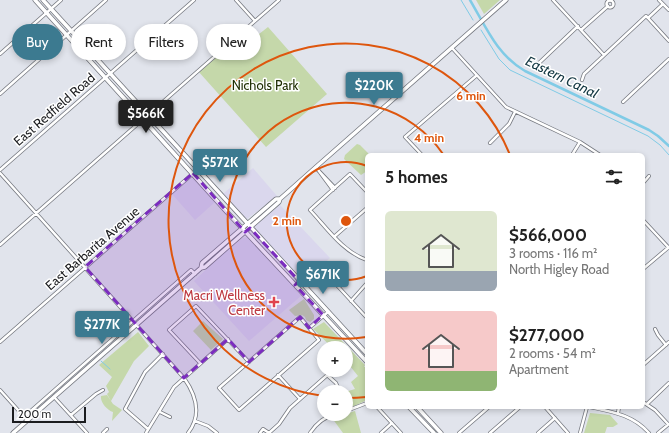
<!DOCTYPE html>
<html lang="en">
<head>
<meta charset="utf-8">
<style>
	body { margin:0; font-family:Cabin,sans-serif; background:#f2f2f2; color:#222; height:100vh; display:flex; flex-direction:column; font-size:15px; white-space:nowrap }
	* { box-sizing:border-box; margin:0 }
	p { font-size:13px; color:#767676 }
	.icon { flex:none; width:22px; height:22px; fill:none; stroke:currentColor; stroke-width:2; stroke-linecap:round; stroke-linejoin:round }
	.map { position:relative; flex:1; overflow:hidden }
	.side { position:absolute; left:365px; top:153px; width:280px; height:256px; display:flex; flex-direction:column; background:#fff; border-radius:6px; box-shadow:0 2px 6px #0003 }
	.side>* { flex:none }
	.hud { position:absolute; left:12px; top:24px; width:293px; height:36px; display:flex; gap:8px }
	.controls { position:absolute; left:317px; top:341px; display:grid; gap:8px }
	.controls a { display:grid; place-items:center; width:36px; height:36px; border-radius:50%; background:#fff; box-shadow:0 2px 6px #0003; font-size:20px }
	.scale { position:absolute; left:12px; bottom:10px; width:74px; box-sizing:border-box; padding-left:4px; border:2px solid #1b1c1f; border-top:0; font-size:11px; line-height:14px; white-space:nowrap; color:#1b1c1f; -webkit-text-stroke:3px #fff; paint-order:stroke }
	.price { position:absolute; translate:-50% -34px; padding:0 9px; border-radius:4px; background:#3c7a90; color:#fff; font-size:13px; line-height:26px; filter:drop-shadow(0 1px 2px #0008) }
	.price::after { content:''; position:absolute; left:50%; top:24px; width:12px; height:9px; margin-left:-6px; background:inherit; clip-path:polygon(0 0,100% 0,50% 100%) }
	.price.selected { background:#222; color:#fff }
	ul { padding:0; list-style:none }
	li { display:flex; align-items:center; gap:12px; height:100px; padding:0 20px }
	li span { display:grid; place-items:center; flex:none; width:112px; height:80px; border-radius:6px; color:#555 }
	li>.icon { margin-inline-start:auto }
	span .icon { width:48px; height:48px; fill:#fffc; stroke-width:1 }
	li b { font-size:17px }
	h2 { display:flex; justify-content:space-between; align-items:center; height:48px; padding:0 20px; font-size:17px }
	.tag { padding:0 14px; border-radius:18px; background:#fff; box-shadow:0 2px 6px #0003; font-size:14px; line-height:36px }
	.tag.selected { background:#3c7a90; color:#fff }
	.map>svg:first-child { display:block }
	.commercial { fill:#dad7ed }
	.green { fill:#c5d8aa }
	.lines { fill:none; stroke-linecap:round; stroke-linejoin:round }
	.stream { stroke:#80cbe6; stroke-width:1 }
	.canal { stroke:#80cbe6; stroke-width:2.5 }
	.minor-casing { stroke:#767980; stroke-width:4 }
	.secondary-casing { stroke:#767980; stroke-width:5 }
	.minor { stroke:#fff; stroke-width:2.5 }
	.secondary { stroke:#fff; stroke-width:3.5 }
	.marked { fill:#7b2cbf; fill-opacity:0.2; stroke:#7b2cbf; stroke-width:3; stroke-dasharray:8 5; stroke-linejoin:round }
	.ring { fill:none; stroke:#de560d; stroke-width:2 }
	.health-dot { fill:#e0444e; stroke:#fff; stroke-width:1.5 }
	.labels { text-anchor:middle; dominant-baseline:central; stroke-width:3; stroke-linejoin:round; paint-order:stroke }
	.park-label { font-size:13px; fill:#202f03; stroke:#fff }
	.street-label { font-size:13px; fill:#1b1c1f; stroke:#fff }
	.health-label { font-size:13px; fill:#be3a42; stroke:#fff; text-anchor:end }
	.water-label { font-size:14px; font-style:italic; fill:#143843; stroke:#fff }
	.centre { fill:#de560d; stroke:#fff; stroke-width:2 }
	.ring-label { font-size:12px; text-anchor:middle; font-weight:bold; fill:#de560d; stroke:#fff; stroke-width:3; stroke-linejoin:round; paint-order:stroke }
</style>
</head>
<body>
<div class="map">
<svg width="669" height="433" viewBox="0 0 669 433">
	<rect width="100%" height="100%" fill="#e1e4ec"/>
	<path class="commercial" d="M253,168L277,196L247,219L223,194Z
		M190,178L194,179L215,202L195,220L172,194Z
		M280,205L330,258L303,282L255,229V225Z
		M247,237L302,295L249,341L194,281L228,249L243,238Z"/>
	<path class="green" d="M476,0H500L484,14Z
		M268,27L327,94L266,147L198,71L246,30L254,38Z
		M357,144L360,145L370,155H367V171L361,175L344,159L345,155Z
		M304,299L314,315V319L310,322L306,320L305,317L302,315L295,316L289,310Z
		M203,321L223,339L211,350L193,331Z
		M324,322L365,365L364,367H367V400L348,409L345,392L355,389L351,382L358,376L346,361V348C327,348 326,340 313,329Z
		M138,332L149,346L134,361L111,401L107,394L109,392L106,386L112,377L99,365Z
		M107,395L113,404L122,410L112,421L113,412C107,410 100,402 101,396Z
		M355,411L361,433H343L332,418Z
		M590,413L610,415L618,424L613,427H607L605,433H584Z"/>
	<g class="lines">
		<path class="stream" d="M461,0L473,20
			M481,30L499,59L510,70L648,136L660,145L669,155
			M101,361L110,369"/>
		<path class="canal" d="M470,0C486,27 497,55 525,71L649,130L658,136L669,146"/>
		<defs>
			<path id="minor" d="M236,0L255,21
				M553,0L604,55
				M659,0L669,10
				M606.5 4a3.5 3.5 0 1 1 7 0a3.5 3.5 0 1 1-7 0Z
				M648,18L669,41
				M648,18L663,4
				M581,30L608,6
				M452,48L506,107L580,142L600,155
				M0,54L61,0
				M539,63L578,26
				M582,80L584,74L646,16L648,18
				M0,94L106,0
				M623,102L669,59
				M490,143L509,124L515,112
				M422,155L405,137L476,76
				M572,155L580,142
				M316,167L333,190
				M316,168L335,188
				M0,170L194,0
				M0,173L184,378C196,395 202,415 188,433
				M643,183L649,176
				M367,192L350,174L310,210C327,228 343,252 367,260
				M643,220L669,248
				M335,236L367,208
				M0,245L279,0
				M643,269L669,247
				M333,281L367,318
				M351,301L367,283
				M300,317L319,340L239,410L219,388Z
				M309,328L328,312
				M655,329L658,335L666,345
				M0,342L197,170
				M200,363L169,330L196,306L249,362
				M643,365L669,342
				M278,375L300,399
				M327,375L336,383L340,392
				M0,390L27,420
				M54,397L87,433
				M643,402L655,410L668,424
				M647,404L669,383
				M377,407L401,433
				M450,407H452
				M545,407L568,433
				M590,407C613,412 633,415 649,433
				M346,411L367,403
				M160,412L170,417
				M618,413L619,407
				M71,415L96,394L103,390
				M24,417L191,270L195,274
				M195,421L208,426L217,433
				M148,429L125,409L145,372L163,354
				M103,433L107,429
				M146,433L174,387L228,339
				M260,433L263,429L269,433
				M269,433L279,424L290,408L333,370
				M310,433C316,424 324,417 335,414
				M381,433L392,423
				M459,433L489,407
				M490,433L520,407
				M538,433L555,418
				M580,433L587,407
				M658,433L669,424"/>
			<path id="secondary" d="M35,0L226,211L367,362
				M43,0L367,354
				M201,268L202,263L276,199H280L316,167L506,0
				M409,407L434,433
				M417,407L441,433
				M13,433L201,268L205,267L279,202L280,199"/>
		</defs>
		<use href="#minor" class="minor-casing"/>
		<use href="#secondary" class="secondary-casing"/>
		<use href="#minor" class="minor"/>
		<use href="#secondary" class="secondary"/>
	</g>
	<path class="marked" d="M193,173L245,232L250,228L299,281L295,285L323,315L309,328L300,317L249,362L228,339L184,378L85,267Z"/>
	<g class="ring">
		<path d="M367 276A59 59 0 1 1 367 166"/>
		<path d="M366 337A118 118 0 1 1 443 154"/>
		<path d="M366 397A177 177 0 0 1 348 398M323 396A177 177 0 1 1 510 155"/>
	</g>
	<path class="health-dot" d="M272 296h4v4h4v4h-4v4h-4v-4h-4v-4h4z"/>
	<g class="labels">
		<g class="park-label">
			<text x="265" y="85">Nichols Park</text>
		</g>
		<g class="street-label">
			<text transform="translate(54 109) rotate(-41)">East Redfield Road</text>
			<text transform="translate(92 248) rotate(-41)">East Barbarita Avenue</text>
		</g>
		<g class="health-label">
			<text x="265" y="295">Macri Wellness<tspan x="265" dy="15">Center</tspan></text>
		</g>
		<g class="water-label">
			<text transform="translate(562 77) rotate(26)">Eastern Canal</text>
		</g>
	</g>
	<circle cx="346" cy="221" r="6" class="centre"/>
	<g class="ring-label">
		<text x="471" y="100">6 min</text>
		<text x="429" y="142">4 min</text>
		<text x="287" y="225">2 min</text>
	</g>
</svg>
<div class="controls">
<a>+</a>
<a>−</a>
</div>
<div class="scale">200 m</div>
<b class="price" style="left:374px;top:106px">$220K</b>
<b class="price selected" style="left:146px;top:134px">$566K</b>
<b class="price" style="left:220px;top:183px">$572K</b>
<b class="price" style="left:323px;top:295px">$671K</b>
<b class="price" style="left:102px;top:345px">$277K</b>
<div class="hud">
<a class="tag selected">Buy</a>
<a class="tag">Rent</a>
<a class="tag">Filters</a>
<a class="tag">New</a>
</div>
<section class="side">
<h2>5 homes<svg class="icon" aria-label="filters" viewBox="0 0 24 24"><path d="M4 7h16M4 17h16"/><circle cx="9" cy="7" r="2"/><circle cx="15" cy="17" r="2"/></svg></h2>
<ul>
<li><span style="background:linear-gradient(#dfe7d0 75%,#9aa5b1 0)"><svg class="icon" aria-label="home" viewBox="0 0 24 24"><path d="M3 11l9-7 9 7M6 9v11h12V9"/></svg></span><div><b>$566,000</b><p>3 rooms · 116 m²</p><p>North Higley Road</p></div></li>
<li><span style="background:linear-gradient(#f6c9c9 75%,#8fb573 0)"><svg class="icon" aria-label="home" viewBox="0 0 24 24"><path d="M3 11l9-7 9 7M6 9v11h12V9"/></svg></span><div><b>$277,000</b><p>2 rooms · 54 m²</p><p>Apartment</p></div></li>
</ul>
</section>
</div>
</body>
</html>
